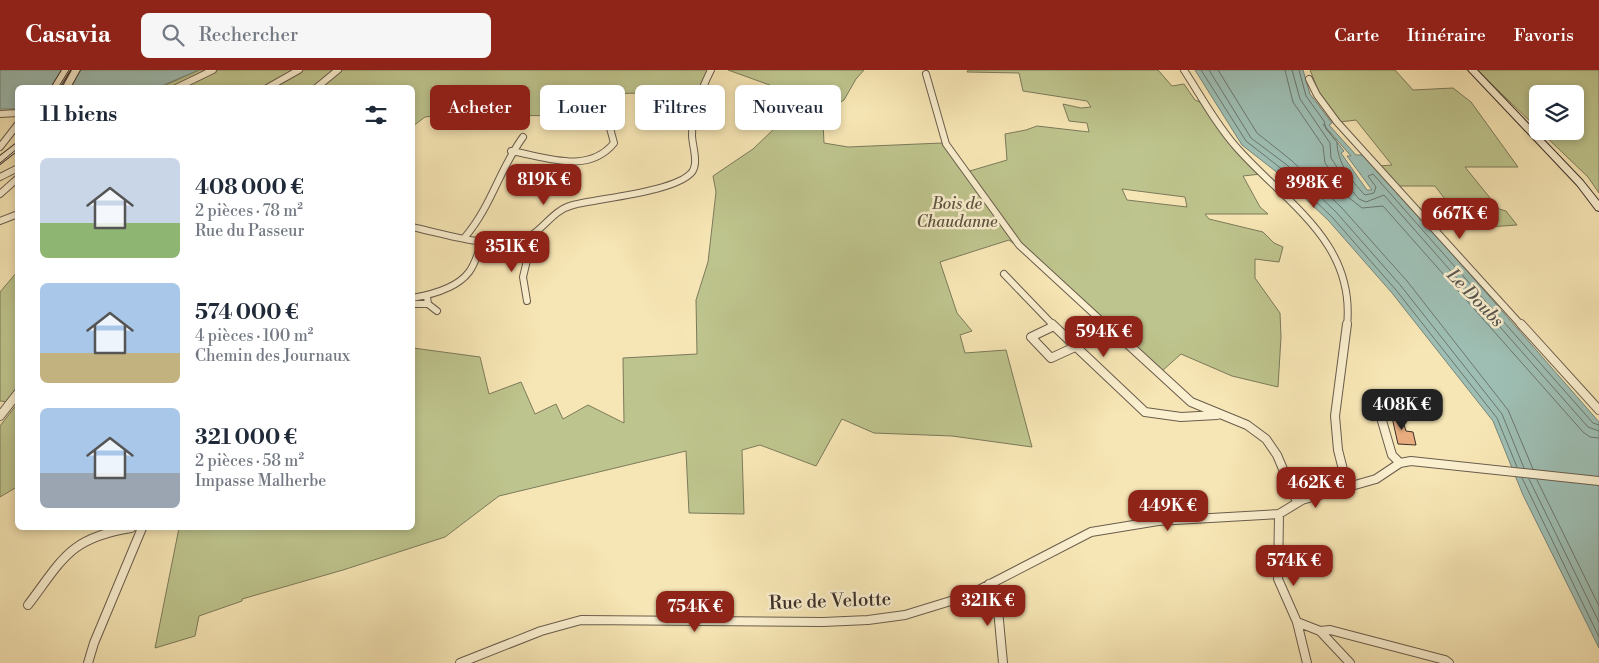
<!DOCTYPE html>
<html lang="fr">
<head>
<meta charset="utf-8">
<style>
	body { margin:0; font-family:"Libre Bodoni",serif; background:#f6f6f7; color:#1f2937; height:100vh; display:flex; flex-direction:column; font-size:19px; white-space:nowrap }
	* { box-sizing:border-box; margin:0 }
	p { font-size:16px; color:#747a83 }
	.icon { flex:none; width:28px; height:28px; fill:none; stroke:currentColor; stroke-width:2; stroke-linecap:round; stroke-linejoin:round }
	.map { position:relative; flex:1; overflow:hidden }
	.side { position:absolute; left:15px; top:15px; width:400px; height:445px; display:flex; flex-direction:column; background:#fff; border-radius:8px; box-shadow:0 2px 8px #0003 }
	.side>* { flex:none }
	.banner { position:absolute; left:430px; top:15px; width:475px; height:45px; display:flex; gap:10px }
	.controls { position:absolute; left:1529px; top:15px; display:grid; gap:10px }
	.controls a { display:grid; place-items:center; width:55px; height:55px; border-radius:8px; background:#fff; box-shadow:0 2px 8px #0003; font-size:25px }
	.price { position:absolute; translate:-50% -42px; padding:0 11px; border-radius:10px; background:#8f2418; color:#fff; font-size:16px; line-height:32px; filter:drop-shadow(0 1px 2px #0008) }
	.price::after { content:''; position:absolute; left:50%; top:30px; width:15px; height:11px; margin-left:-8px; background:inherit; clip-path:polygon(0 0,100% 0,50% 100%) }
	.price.selected { background:#222; color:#fff }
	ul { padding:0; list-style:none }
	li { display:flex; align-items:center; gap:15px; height:125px; padding:0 25px }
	li span { display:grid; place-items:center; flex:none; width:140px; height:100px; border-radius:8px; color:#555 }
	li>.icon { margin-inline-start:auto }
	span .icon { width:60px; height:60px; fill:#fffc; stroke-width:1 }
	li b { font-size:21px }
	h2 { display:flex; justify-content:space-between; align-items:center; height:60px; padding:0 25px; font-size:21px }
	.chip { padding:0 18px; border-radius:8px; background:#fff; box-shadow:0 2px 8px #0003; font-size:18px; line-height:45px }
	.chip.selected { background:#8f2418; color:#fff }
	header { display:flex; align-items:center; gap:30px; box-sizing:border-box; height:70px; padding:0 25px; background:#8f2418; color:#fff }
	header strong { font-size:24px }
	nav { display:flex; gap:28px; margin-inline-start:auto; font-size:18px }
	.search { width:350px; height:45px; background:#f6f6f7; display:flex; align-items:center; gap:12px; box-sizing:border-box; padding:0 18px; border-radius:8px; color:#747a83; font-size:19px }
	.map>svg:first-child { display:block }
	.green { fill:#bec48d; stroke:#7c7a5b; fill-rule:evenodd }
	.water { fill:#9ebeb3; stroke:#76857c; fill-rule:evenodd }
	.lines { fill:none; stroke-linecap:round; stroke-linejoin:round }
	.shore { stroke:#6c766e; stroke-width:1 }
	.building { fill:#e8ac7f; stroke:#3b2f29 }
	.minor-far1-casing { stroke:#6a5d4c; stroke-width:8 }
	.minor-casing { stroke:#6a5d4c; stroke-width:10 }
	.secondary-casing { stroke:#3b2f29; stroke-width:2 }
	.minor-far1 { stroke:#faefcf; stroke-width:6 }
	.minor { stroke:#faefcf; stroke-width:8 }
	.secondary { fill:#faefcf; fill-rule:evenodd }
	.tram { stroke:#3b2f29; stroke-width:1 }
	.labels { text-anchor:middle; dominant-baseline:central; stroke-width:5; stroke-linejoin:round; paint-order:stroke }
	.park-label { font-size:16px; font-style:italic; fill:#5c5442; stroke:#faefcf }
	.water-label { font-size:18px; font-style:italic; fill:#54534c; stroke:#faefcf }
	.near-street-label { font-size:19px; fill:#3b2f29; stroke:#faefcf }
</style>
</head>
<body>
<header>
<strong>Casavia</strong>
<div class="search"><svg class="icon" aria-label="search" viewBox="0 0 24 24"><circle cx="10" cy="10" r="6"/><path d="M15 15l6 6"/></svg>Rechercher</div>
<nav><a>Carte</a><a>Itinéraire</a><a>Favoris</a></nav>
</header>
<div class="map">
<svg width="1599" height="593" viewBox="0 0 1599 593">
	<rect width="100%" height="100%" fill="#f7e6b5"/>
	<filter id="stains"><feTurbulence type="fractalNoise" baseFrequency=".004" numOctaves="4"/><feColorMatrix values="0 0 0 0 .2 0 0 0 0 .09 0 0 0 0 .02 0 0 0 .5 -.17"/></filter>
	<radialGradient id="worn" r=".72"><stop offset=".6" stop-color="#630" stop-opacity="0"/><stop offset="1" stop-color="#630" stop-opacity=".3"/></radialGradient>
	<path class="green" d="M199,0H709L692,36L671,25L640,23L600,24L596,46L441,45L425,47L413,56L412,18H159Z
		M728,0H864L856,9L844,30L831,38L823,53L824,73L848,77L942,73L963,103L1007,90L1005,64L1026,60L1037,56L1089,62L1087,53L1069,51L1063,34L1081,38L1091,37L1087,31L1023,21L1019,3L967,2L968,0H1158L1172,16L1184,14L1195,30L1202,33L1261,104L1243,106L1260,137L1268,144H1205L1209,149L1263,162L1274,173L1283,177L1279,192L1255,189V208L1280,243L1281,267L1278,317L1232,306L1181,284L1162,301L1061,210L1009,170L940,192L957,243L972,261L960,265L965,283L1006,280L1032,377L952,366L874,363L842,349L816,396L760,375L742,380L744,444L689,443L686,381L499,426L445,467L343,500L242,529V531L199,546L195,566L155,578L179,458H412L413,278L480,287L489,324L521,312L535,344L556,334L563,349L588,335L624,353L623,288L697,284L696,230L708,192L716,122L713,106L753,79L799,35L789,22ZM1122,119L1185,127L1187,137L1127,130Z
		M1310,0H1395L1413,20L1453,18L1471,32L1518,97H1465L1499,139L1506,141L1517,155L1473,158L1461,145H1457L1435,116H1398L1379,96L1392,95L1356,50L1340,52L1321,27Z
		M1477,0H1599V123L1588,107L1540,61H1575V24H1538L1537,58Z
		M17,202V333L0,331V222Z
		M17,334V417L0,427V356Z"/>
	<path class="water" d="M0,0H199L159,17L18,18L17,39H0Z
		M1195,0H1303L1310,24L1332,53L1329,55L1356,85H1363L1468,202L1599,352V578L1523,425L1493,351L1392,223L1328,150L1279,104L1242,75ZM1323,54L1351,86H1347L1372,120H1367L1341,83L1344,81Z"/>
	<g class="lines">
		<path class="shore" d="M1201,0L1246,71L1283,100L1332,147L1396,220L1497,348L1517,397
			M1209,0L1251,68L1287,95L1336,142L1401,216L1502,344L1524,398
			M1218,0L1257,63L1291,90L1341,137L1407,211L1508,340L1533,399
			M1285,0L1293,32L1323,76L1325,93L1348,127L1362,138L1383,136L1583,362L1590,367L1599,368
			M1292,0L1300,29L1330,73L1331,88L1353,122L1359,129L1366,132L1384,125L1588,357L1599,361
			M1299,0L1306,26L1324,51L1326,59L1337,72C1337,92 1351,111 1365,125L1374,123L1376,117L1368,106L1373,104L1593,353L1599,355
			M1522,408L1599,567
			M1529,409L1599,552
			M1537,410L1599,536"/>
	</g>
	<path class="building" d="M1391,343L1401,345L1406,361L1413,362L1416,375L1398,374Z"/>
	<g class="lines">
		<defs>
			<path id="minor-far1" d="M1184,0C1201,26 1217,56 1238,79C1286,133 1356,172 1347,256
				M926,4L946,74L1019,175L1107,256
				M1309,9L1317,25L1337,52L1522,256
				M176,18L213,0
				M267,18L299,0
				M316,18L338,0
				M0,44L18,43
				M0,77L18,54
				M511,81C546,87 588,105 614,73L610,58L613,48
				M0,107L18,98
				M0,124L18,108
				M0,151L18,144
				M412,157C445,164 482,177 517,171C541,167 549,141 573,135C599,128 676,122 692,102C699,93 692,75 692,65C692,42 701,20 711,0
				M465,167C491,137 500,98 523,67
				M1004,204L1054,256
				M427,226L428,234L437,241
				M412,228C430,225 457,218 469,202C476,193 478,181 483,170
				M527,231L523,207L529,182L528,169
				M412,234H428"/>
			<path id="minor" d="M1052,254L1145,342L1181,347L1217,345
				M1106,254L1191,332L1247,355L1266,369L1277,385L1297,432
				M1347,254L1335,346L1338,380L1348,419
				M1521,254L1599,340
				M1054,256L1031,267L1051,288L1075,277
				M1375,327L1392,385L1400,393
				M0,346L18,323
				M1279,444L1278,509L1297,552L1307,593
				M989,514L997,529L1003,593
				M28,535C63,489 69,468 131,458
				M1297,552L1320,561L1350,593
				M1320,561L1330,560L1445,590L1449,593
				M88,593L94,573L142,458
				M460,593L541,561L581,550L823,552L868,550L905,545L967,526L1091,462L1158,451L1279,444L1302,430L1376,409L1400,393L1411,391L1599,411"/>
			<path id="secondary" d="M62,0H70L59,18H51Z
				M72,0H80L70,18H62Z
				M1468,0H1477L1583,111L1599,131V141L1596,140L1577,115Z
				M18,72V80L0,94V86Z"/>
		</defs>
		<use href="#minor-far1" class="minor-far1-casing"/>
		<use href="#minor" class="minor-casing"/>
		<use href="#secondary" class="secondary-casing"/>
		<use href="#minor-far1" class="minor-far1"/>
		<use href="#minor" class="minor"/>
		<use href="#secondary" class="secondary"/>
		<path class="tram" d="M58,18L69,0
			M0,93L18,78"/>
	</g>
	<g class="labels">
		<g class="park-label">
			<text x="957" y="134">Bois de<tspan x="957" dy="18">Chaudanne</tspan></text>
		</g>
		<g class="water-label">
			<text transform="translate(1475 228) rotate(46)">Le Doubs</text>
		</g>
		<g class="near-street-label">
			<text transform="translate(830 531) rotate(-2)">Rue de Velotte</text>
		</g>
	</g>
	<rect width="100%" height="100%" filter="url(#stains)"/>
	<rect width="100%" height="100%" fill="url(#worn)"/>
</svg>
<div class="controls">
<a><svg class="icon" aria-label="layers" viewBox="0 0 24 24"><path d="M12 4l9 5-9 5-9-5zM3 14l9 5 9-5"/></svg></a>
</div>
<b class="price" style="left:544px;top:136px">819K €</b>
<b class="price" style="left:1314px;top:139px">398K €</b>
<b class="price" style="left:1460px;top:170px">667K €</b>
<b class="price" style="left:512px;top:203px">351K €</b>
<b class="price" style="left:1104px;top:288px">594K €</b>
<b class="price selected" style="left:1402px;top:361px">408K €</b>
<b class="price" style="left:1316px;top:439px">462K €</b>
<b class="price" style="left:1168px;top:462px">449K €</b>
<b class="price" style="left:1294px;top:517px">574K €</b>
<b class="price" style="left:988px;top:557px">321K €</b>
<b class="price" style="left:695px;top:563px">754K €</b>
<div class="banner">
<a class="chip selected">Acheter</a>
<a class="chip">Louer</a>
<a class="chip">Filtres</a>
<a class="chip">Nouveau</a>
</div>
<section class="side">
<h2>11 biens<svg class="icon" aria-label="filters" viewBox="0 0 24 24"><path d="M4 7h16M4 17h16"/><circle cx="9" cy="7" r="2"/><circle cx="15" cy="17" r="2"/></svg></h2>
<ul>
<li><span style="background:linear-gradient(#c9d6e8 65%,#8fb573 0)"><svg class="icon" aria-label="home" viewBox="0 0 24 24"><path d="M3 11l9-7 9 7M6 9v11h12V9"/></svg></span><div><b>408 000 €</b><p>2 pièces · 78 m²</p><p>Rue du Passeur</p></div></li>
<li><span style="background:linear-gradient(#a9c7e8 70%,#c2b280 0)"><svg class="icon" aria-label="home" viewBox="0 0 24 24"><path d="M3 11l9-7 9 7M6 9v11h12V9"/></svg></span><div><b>574 000 €</b><p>4 pièces · 100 m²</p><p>Chemin des Journaux</p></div></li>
<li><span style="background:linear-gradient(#a9c7e8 65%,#9aa5b1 0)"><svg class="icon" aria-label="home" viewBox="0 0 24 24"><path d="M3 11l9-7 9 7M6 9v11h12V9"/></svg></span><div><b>321 000 €</b><p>2 pièces · 58 m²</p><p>Impasse Malherbe</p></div></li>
</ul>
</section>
</div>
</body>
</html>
